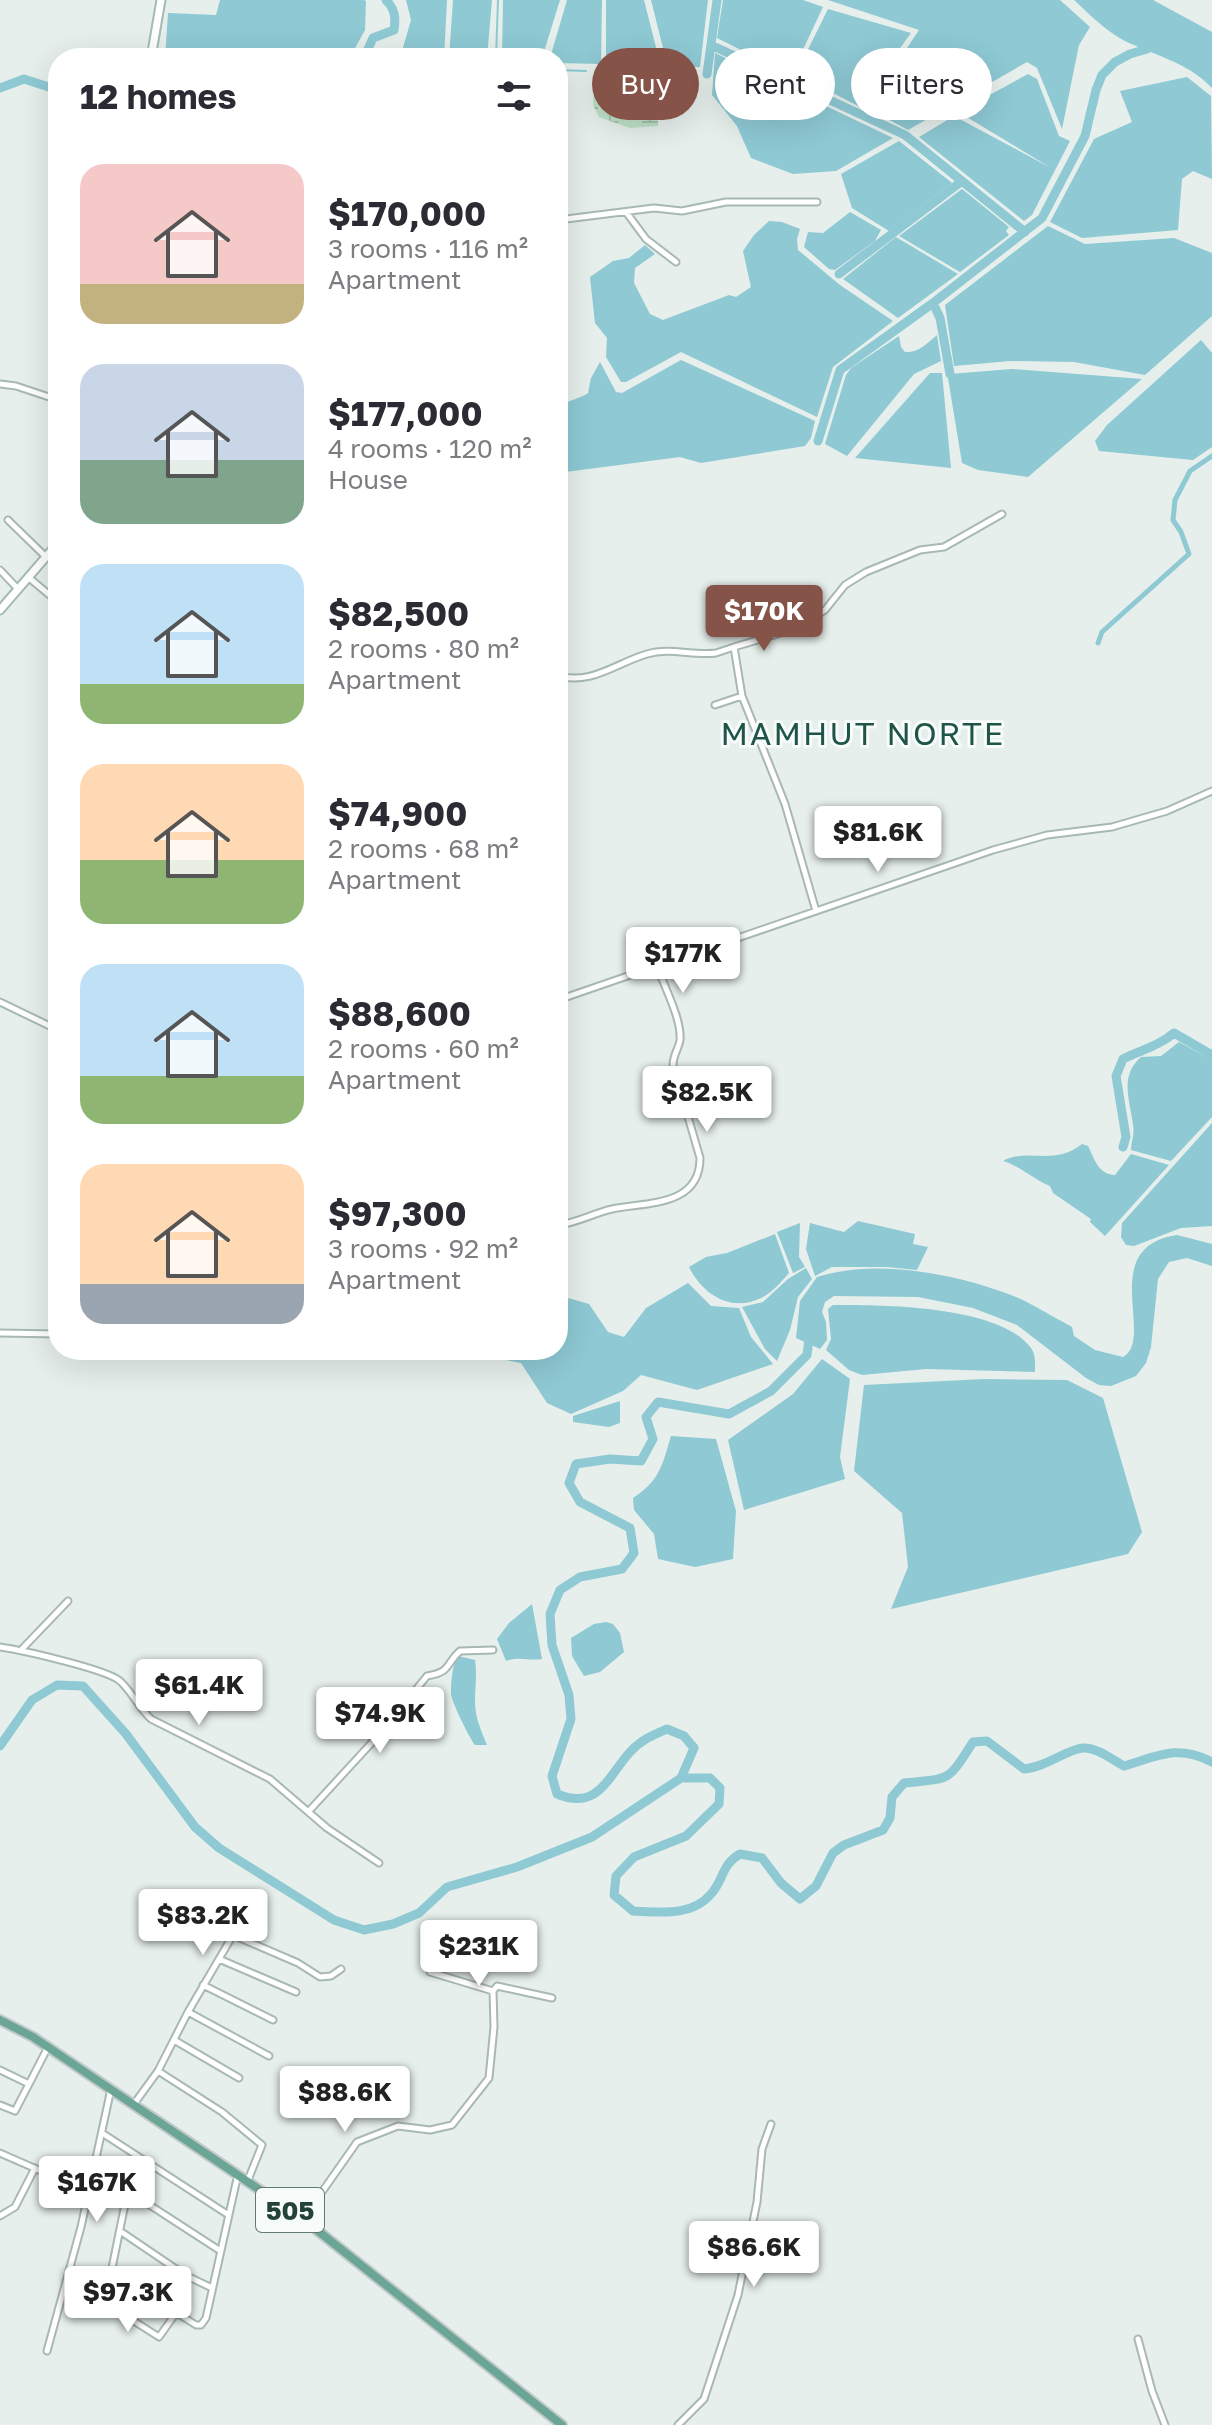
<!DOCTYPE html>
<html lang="en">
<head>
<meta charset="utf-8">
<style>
	body { margin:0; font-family:"Golos Text",sans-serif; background:#f2f2f3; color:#2b2b33; height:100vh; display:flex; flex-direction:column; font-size:30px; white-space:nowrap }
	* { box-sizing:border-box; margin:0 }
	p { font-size:26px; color:#7c7c81 }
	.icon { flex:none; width:44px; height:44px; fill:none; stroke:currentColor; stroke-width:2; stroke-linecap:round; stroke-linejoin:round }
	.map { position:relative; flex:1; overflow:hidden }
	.sheet { position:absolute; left:48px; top:48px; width:520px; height:1312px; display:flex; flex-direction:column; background:#fff; border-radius:32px; box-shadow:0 8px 32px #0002 }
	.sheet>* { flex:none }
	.banner { position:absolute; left:592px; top:48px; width:500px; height:72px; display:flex; gap:16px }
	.price { position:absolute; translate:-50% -68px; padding:0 18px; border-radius:8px; background:#fff; color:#222; font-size:26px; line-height:52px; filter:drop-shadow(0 2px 4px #0008) }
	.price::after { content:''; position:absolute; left:50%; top:48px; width:24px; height:18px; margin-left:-12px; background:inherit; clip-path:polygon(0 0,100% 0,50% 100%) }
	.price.selected { background:#855347; color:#fff }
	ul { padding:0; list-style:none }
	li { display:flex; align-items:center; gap:24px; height:200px; padding:0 32px }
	li span { display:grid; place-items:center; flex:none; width:224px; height:160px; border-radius:24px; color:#555 }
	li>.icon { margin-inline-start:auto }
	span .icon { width:96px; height:96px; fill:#fffc; stroke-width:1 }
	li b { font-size:34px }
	h2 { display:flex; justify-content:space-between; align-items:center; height:96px; padding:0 32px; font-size:34px }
	.tag { padding:0 28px; border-radius:36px; background:#fff; box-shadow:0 8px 32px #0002; font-size:28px; line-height:72px }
	.tag.selected { background:#855347; color:#fff }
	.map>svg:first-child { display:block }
	.wetland { fill:url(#wetland-marsh) }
	.water { fill:#8ec9d4 }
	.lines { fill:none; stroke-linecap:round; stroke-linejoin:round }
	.stream { stroke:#8ec9d4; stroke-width:2 }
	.canal { stroke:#8ec9d4; stroke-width:5 }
	.river { stroke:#8ec9d4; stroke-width:9 }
	.minor-casing { stroke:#a8b8b2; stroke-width:9 }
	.secondary-casing { stroke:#a4bbb3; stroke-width:11 }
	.primary-casing { stroke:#c2cac8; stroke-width:12 }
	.minor { stroke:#fff; stroke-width:5 }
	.secondary { stroke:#fff; stroke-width:7 }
	.primary { stroke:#6aa596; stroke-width:8 }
	.labels { text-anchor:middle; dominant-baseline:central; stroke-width:6; stroke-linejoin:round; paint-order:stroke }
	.shield { fill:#f7fbf9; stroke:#637a73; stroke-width:2 }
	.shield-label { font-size:26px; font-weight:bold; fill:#24423a }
	.quarter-label { font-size:32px; letter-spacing:2px; fill:#1f5548; stroke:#f7fbf9 }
</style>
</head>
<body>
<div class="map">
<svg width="1212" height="2425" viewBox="0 0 1212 2425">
	<defs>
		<pattern id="wetland-marsh" width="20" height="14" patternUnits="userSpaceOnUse" patternTransform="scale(2)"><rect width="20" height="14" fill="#bfe0c8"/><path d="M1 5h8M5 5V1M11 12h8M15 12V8" fill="none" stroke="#a4c1ad"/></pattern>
	</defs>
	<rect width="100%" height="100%" fill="#e6efeb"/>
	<path class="wetland" d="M594,76H663L659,92L658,126L630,128L599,117L593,105Z"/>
	<path class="water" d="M220,0H364L366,1L365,30L354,50L353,58H165L168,13L216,15Z
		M406,0H447L444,58H400L411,20Z
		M453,0H492L487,58H449Z
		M503,0H560L542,58H502Z
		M567,0H602L601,64L558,63V58H550Z
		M606,0H644L661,67L606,65Z
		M651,0H708L700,67L668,68Z
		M723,0H803L823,7L791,75L717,38Z
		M828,0H1060L1090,27L1079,45L1062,129L1037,68L1027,62L908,130L867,108L919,30Z
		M1074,0H1153L1212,32V88C1186,61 1155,56 1123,40C1105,30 1089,14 1074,0Z
		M828,9L911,33L858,106L796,74Z
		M715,53L893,138L836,171L793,174L751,158L737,126L712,95Z
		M1028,74L1037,79L1059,136L1070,141L1032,215L1024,221L919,137L954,116L1051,168L965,116L966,108Z
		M1187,77L1211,96L1212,179L1193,171L1182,179L1178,230L1082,238L1050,222L1094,139L1132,122L1120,91Z
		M899,141L952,183L889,231L852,208L841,174Z
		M962,189L1009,227L1006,231L1009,235L960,272L899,236Z
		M850,212L881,230L875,241L835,270L829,269L804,247L808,232L823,233Z
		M769,221L782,222L800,229L797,239L798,250L840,285L893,321L833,367L817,417L681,352L626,382H621L606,357L607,338L595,323L590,277L613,261L629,258L645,245L655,254L635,268L634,283L650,314L663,320L729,295L736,297L751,287L743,251L754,235Z
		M1048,226L1085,244L1174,238L1212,253V316L1145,375L1074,362L1010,361L954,366L945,305Z
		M896,237L958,274L898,318L843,279Z
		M937,335L941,361L914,374L847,456L825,444L846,375L851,368L899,336L901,347L905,352C919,353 927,343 937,335Z
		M1201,340L1212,353V447L1193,460L1099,451L1095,441L1107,425Z
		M681,360L815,421L811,438L805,446L701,463L680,457L558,473V404L562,405C571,399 580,399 588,393L591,378L600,362L616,392L622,393Z
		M1012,369L1142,379L1028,477L978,470L962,463L948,378L950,374Z
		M930,373H942L951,468L855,458Z
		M1179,1042L1212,1060V1117L1171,1161L1131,1150C1131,1141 1135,1134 1133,1125C1130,1100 1119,1076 1141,1057L1161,1056Z
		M1212,1123V1226L1181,1228L1134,1246L1126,1245L1121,1237L1122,1223Z
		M1082,1144L1088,1146C1095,1160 1098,1174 1115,1175L1131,1154L1169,1165L1105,1236L1090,1222L1091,1219L1053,1193L1050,1186C1033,1179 1020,1166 1003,1161C1028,1147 1053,1167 1082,1144Z
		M858,1221L915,1234L913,1244L928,1247L917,1270L887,1267H832L815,1276L806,1249L810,1223L844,1232Z
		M800,1223L799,1257L805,1267L793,1273L777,1232Z
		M775,1234L789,1273C782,1281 772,1293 761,1298C731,1313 702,1294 689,1267L706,1257L727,1253Z
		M1177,1235L1212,1244V1266L1187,1258L1169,1262L1158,1279L1151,1347L1146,1363L1136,1376L1111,1386L1099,1385L1086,1378L1017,1325L973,1308L918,1297L834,1296L825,1302L822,1312L826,1322L827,1340L820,1349L796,1338L800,1301L817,1277C877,1258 958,1274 1016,1297C1033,1304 1049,1315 1065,1323L1072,1327L1074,1336L1095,1350L1123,1357C1156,1339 1096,1247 1177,1235Z
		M806,1268L812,1279L798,1297L790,1330L777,1361L765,1349L742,1307L763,1302L788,1279Z
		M688,1283L711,1306L739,1308L751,1337L773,1364L697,1390L641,1375L623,1391L571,1414L547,1403L521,1363L491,1357L493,1350H558V1298L561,1296L589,1304L608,1332L624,1337L646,1308Z
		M833,1305C882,1305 999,1305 1031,1348C1036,1355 1035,1364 1035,1372L926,1369L862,1375L849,1370L826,1350L831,1339L828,1309Z
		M822,1359L850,1379L840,1457L845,1479L744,1510L728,1440L793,1394Z
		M984,1379L1067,1380L1103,1398L1142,1532L1128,1554L891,1609L908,1567L902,1513L854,1471L864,1385Z
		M620,1401V1423L609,1427L573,1422V1416Z
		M671,1436L716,1439L736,1511L733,1559L695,1567L658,1559L654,1534L634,1510L633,1498C660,1480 662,1466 671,1436Z
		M532,1604L542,1659C529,1661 519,1656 506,1661L497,1639L509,1623Z
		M606,1622L613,1624L620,1633L624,1652L600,1672L584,1676L572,1656L571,1638L594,1624Z
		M458,1656L475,1660C478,1678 473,1695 476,1713C478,1724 483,1735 487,1745H475C470,1739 450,1699 451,1693C451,1681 452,1666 458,1656Z"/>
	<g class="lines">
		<path class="stream" d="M496,58L498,0
			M558,70L586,71"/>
		<path class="canal" d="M1098,643L1102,632L1189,554L1181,532L1173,520L1175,500L1190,471L1212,456"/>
		<path class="river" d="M711,45L905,135L1025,232
			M368,58V49L373,38L394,30C396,18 395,9 386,0
			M707,74L717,0
			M0,88L24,79L58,90
			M839,274L962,181
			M933,303L940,318L950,374
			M818,441L840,370L933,303L1042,218L1085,136L1096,90L1102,75L1115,62L1130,54L1147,49
			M1123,1147L1126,1137L1116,1076L1123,1059C1141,1050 1159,1046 1174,1033L1212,1055
			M0,1746L32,1700L57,1685L83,1686L126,1734L195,1827L219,1848L334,1920L364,1930L393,1924L419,1913L447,1887L517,1867L592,1837L681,1778L694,1748L684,1736L667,1729C653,1735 641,1740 630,1752C607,1778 598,1811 557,1794L552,1776L571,1719L569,1695L552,1645L550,1614L560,1590L580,1577L622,1569L634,1553L630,1528L580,1502L569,1483L576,1464L610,1459L641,1461L653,1439L646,1417L658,1402L729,1414L771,1391L807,1355L810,1331
			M681,1778H710L720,1788L719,1804L686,1836L634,1857L616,1876L614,1895L633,1911C659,1912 692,1917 711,1894C724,1880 721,1865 740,1854L762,1858L781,1883L800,1899L816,1886L833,1853L844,1845L883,1830L890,1818L892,1797L904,1783C951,1778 947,1783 973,1742L987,1741L1024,1769C1047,1767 1067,1749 1083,1748C1096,1747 1113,1760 1124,1766C1158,1756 1178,1744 1212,1762"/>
		<defs>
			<path id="minor" d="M626,212L646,239L676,262
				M558,220L654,208L682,211L726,202H817
				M0,384L16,386L58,400
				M8,520L46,557
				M0,570L18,589
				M28,577L58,602
				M53,648L58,633
				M558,676C592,685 616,663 647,654C670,647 693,656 716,653C722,651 728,649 734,647
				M715,705L742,696
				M816,911L785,804L742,696L734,647L791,630L825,610L845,585L866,572L920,550L944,547L1002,514
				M558,1000L993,850L1047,835L1112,827L1167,811L1212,791
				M0,1002L58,1030
				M558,1225C577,1223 594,1213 612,1209C646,1202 700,1207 700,1158L673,1065C673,1055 679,1048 680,1040C682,1020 664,986 657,966
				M0,1333L58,1334
				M0,1647C21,1650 106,1669 120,1681C132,1692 139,1708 151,1719L270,1779L327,1828L379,1863
				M22,1649L68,1601
				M309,1811L377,1737L427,1676C452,1672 445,1664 460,1651L493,1650
				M219,1959L296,1992
				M430,1972L493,1991
				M203,1985L273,2020
				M188,2012L269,2056
				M174,2040L239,2078
				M0,2070L29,2084L48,2047
				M158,2071L222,2112L262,2145L248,2180
				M134,2104L158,2071L188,2012L233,1935L298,1963L320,1977L331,1976L341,1969
				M0,2105L15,2111L29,2084
				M102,2133L227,2214
				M0,2153L89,2192
				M135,2155L112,2268L134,2286L196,2325H201L206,2318L238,2174
				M128,2191L219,2250
				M0,2216L15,2207L35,2168
				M303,2219L357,2142L398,2126L430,2130L452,2125L489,2078L494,2027L493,1991L497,1986L552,1998
				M120,2231L185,2275L212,2288
				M748,2250L784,2256
				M126,2280L112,2305L115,2309L159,2337L176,2313
				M1138,2339L1152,2391L1165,2425
				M47,2351L81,2227L111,2089
				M678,2425L704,2399L738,2295L757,2202L762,2149L771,2124"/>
			<path id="secondary" d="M151,58L161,0
				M0,610L58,543"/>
			<path id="primary" d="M0,2020L33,2037L303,2219L562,2425"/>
		</defs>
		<use href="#minor" class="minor-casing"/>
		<use href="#secondary" class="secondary-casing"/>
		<use href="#primary" class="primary-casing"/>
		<use href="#minor" class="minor"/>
		<use href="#secondary" class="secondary"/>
		<use href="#primary" class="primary"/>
	</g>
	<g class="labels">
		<rect class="shield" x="256" y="2188" width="68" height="44" rx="6"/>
		<g class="shield-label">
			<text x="290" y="2210">505</text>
		</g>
		<g class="quarter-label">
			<text x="863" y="733">MAMHUT NORTE</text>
		</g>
	</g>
</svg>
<b class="price selected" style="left:764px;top:653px">$170K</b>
<b class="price" style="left:878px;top:874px">$81.6K</b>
<b class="price" style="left:683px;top:995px">$177K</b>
<b class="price" style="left:707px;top:1134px">$82.5K</b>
<b class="price" style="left:199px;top:1727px">$61.4K</b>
<b class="price" style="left:380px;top:1755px">$74.9K</b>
<b class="price" style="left:203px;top:1957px">$83.2K</b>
<b class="price" style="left:479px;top:1988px">$231K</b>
<b class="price" style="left:345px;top:2134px">$88.6K</b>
<b class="price" style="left:97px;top:2224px">$167K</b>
<b class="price" style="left:754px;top:2289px">$86.6K</b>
<b class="price" style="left:128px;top:2334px">$97.3K</b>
<div class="banner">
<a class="tag selected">Buy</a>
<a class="tag">Rent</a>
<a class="tag">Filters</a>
</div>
<section class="sheet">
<h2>12 homes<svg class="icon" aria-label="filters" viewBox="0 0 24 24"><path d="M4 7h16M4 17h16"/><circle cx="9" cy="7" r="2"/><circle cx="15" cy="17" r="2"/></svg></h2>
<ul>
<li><span style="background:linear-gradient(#f6c9c9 75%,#c2b280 0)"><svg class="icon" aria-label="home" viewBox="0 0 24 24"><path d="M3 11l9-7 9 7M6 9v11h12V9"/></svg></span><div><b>$170,000</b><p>3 rooms · 116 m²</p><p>Apartment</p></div></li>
<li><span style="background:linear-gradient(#c9d6e8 60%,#7fa58c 0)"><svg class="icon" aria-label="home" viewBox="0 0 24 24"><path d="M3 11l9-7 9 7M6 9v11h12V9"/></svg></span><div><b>$177,000</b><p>4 rooms · 120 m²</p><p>House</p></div></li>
<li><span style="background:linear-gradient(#bfe0f5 75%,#8fb573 0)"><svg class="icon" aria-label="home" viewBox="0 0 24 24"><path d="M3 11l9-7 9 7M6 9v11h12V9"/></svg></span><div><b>$82,500</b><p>2 rooms · 80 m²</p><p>Apartment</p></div></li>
<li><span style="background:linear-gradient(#ffd9b3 60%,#8fb573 0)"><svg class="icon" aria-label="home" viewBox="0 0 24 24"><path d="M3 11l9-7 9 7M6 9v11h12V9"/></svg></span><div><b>$74,900</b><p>2 rooms · 68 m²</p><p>Apartment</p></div></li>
<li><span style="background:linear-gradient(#bfe0f5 70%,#8fb573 0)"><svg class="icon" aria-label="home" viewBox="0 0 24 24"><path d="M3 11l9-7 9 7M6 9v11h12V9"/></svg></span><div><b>$88,600</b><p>2 rooms · 60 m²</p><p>Apartment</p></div></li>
<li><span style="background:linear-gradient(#ffd9b3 75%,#9aa5b1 0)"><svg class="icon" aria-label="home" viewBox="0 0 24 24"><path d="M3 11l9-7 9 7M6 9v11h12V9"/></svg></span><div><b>$97,300</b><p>3 rooms · 92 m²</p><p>Apartment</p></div></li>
</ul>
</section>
</div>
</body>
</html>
